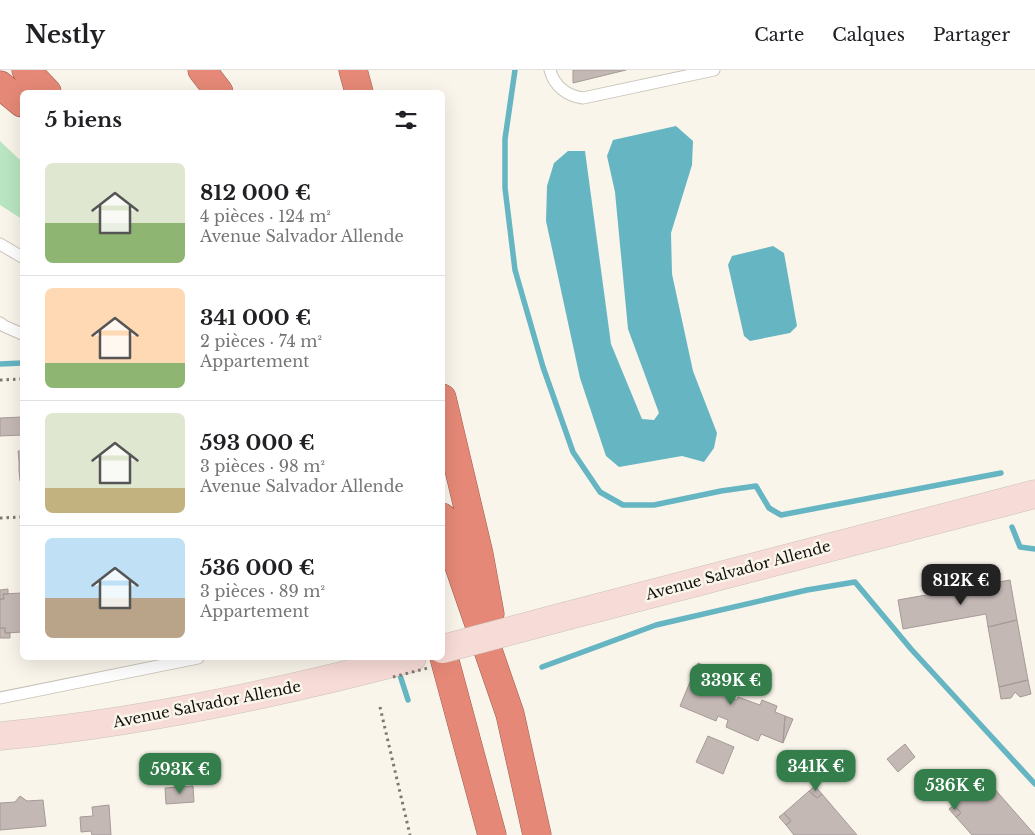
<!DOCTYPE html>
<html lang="fr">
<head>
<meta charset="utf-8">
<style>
	body { margin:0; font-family:"Libre Baskerville",serif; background:#f6f6f6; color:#202124; height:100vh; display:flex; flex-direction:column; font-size:19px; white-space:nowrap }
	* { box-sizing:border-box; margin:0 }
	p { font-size:16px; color:#757577 }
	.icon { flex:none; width:28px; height:28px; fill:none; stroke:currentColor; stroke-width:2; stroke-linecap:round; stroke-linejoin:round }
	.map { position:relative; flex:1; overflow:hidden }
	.panel { position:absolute; left:20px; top:20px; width:425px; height:570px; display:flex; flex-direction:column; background:#fff; border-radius:8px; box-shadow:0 5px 20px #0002 }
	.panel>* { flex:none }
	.price { position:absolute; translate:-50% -42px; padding:0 11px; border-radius:10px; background:#347e4b; color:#fff; font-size:16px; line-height:32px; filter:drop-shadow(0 1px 2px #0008) }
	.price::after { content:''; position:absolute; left:50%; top:30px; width:15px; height:11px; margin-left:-8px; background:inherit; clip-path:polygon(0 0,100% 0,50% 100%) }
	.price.on { background:#222; color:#fff }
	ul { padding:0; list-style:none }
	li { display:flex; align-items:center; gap:15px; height:125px; padding:0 25px }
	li+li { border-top:1px solid #e0e0e0 }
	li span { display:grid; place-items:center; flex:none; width:140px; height:100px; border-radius:8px; color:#555 }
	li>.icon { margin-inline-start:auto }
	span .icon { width:60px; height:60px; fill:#fffc; stroke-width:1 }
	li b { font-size:21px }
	h2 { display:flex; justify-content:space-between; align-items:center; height:60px; padding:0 25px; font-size:21px }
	header { display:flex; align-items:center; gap:30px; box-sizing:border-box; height:70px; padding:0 25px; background:#fff; border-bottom:1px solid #e0e0e0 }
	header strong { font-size:24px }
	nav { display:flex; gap:28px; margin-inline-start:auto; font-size:18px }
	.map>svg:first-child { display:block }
	.green { fill:#b9e5c2 }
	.water { fill:#66b5c3 }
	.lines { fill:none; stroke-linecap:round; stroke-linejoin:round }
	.stream { stroke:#66b5c3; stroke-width:5.5 }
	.building { fill:#c4b8b5; stroke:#a59a97 }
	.lane-casing { stroke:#c8c3b9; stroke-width:13 }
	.secondary-casing { stroke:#c8c3b9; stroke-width:29 }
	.highway-casing { stroke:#9a5e51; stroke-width:29 }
	.path { stroke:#7c7972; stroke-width:3; stroke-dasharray:2.5 4; stroke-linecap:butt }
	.lane { stroke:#fff; stroke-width:11 }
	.secondary { stroke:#f7dbd6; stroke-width:28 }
	.highway { stroke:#e58877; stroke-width:28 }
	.secondary-bridge-casing { stroke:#c8c3b9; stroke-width:29; stroke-linecap:butt }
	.path-bridge { stroke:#7c7972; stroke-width:3; stroke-dasharray:2.5 4; stroke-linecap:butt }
	.secondary-bridge { stroke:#f7dbd6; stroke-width:28 }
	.labels { text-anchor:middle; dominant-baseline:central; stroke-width:5; stroke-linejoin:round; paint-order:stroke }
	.street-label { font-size:15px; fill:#100f0b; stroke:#faf5eb }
</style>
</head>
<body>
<header>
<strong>Nestly</strong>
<nav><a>Carte</a><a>Calques</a><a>Partager</a></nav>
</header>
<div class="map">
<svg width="1035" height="765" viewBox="0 0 1035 765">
	<rect width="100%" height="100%" fill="#faf5eb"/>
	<path class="green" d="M0,71L22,92V149L0,135Z"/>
	<path class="water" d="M676,56L693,71L692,95L671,163L672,204L693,301L717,363L714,378L704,392L682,386L619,397L606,386L580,308L546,151L547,116L554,93L568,81H585L611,274L642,349L654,350L659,343L628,259L615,122L607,86L613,70Z
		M773,176L784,183L797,256L790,263L750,271L744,266L728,195L732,186Z"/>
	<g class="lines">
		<path class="stream" d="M515,0L505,69V118L515,200L543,297L573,382L600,422L623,435H654L721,421L756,416L769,438L781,445L1001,403
			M0,294L22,293
			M1012,457L1020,477L1035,479
			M542,597L656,555L807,520L855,512L911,579L1035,714
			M398,599L408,630"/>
	</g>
	<path class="building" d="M573,0H626L573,13Z
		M22,347V365L0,366V348Z
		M18,381H22V391H19Z
		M19,391H22V400H19Z
		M19,400H22V411H20Z
		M1010,510L1017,550L988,557L986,544L903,559L898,530Z
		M8,519V524H3L4,529H0V520Z
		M22,523V562L5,563V558H0V529H4L3,524Z
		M1017,550L1028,610L999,617L988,557Z
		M0,558H5V563H10V568H0Z
		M698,593L734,608L727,626L737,630L738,627L760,635L762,630L777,636L775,642L785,646L783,673L761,664L758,671L726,657L728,650L718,646L716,651L680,636Z
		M1028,610L1031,624L1020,627L1015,622L1011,628L1001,629L999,617Z
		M785,646L793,649L783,673Z
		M708,666L734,677L723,704L696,692Z
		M905,674L915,687L898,702L887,689Z
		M985,708L992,716L987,721L980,712Z
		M980,712L987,721L992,716L1035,765H972L956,747L961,743L954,735Z
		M193,716L194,732L166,734L165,718Z
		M815,716L822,724L817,728L809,721Z
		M809,721L817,728L822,724L857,765H794L786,755L791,751L784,743Z
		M20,726L27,731L43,730L46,756L0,760V733L15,732Z
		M109,735L111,765H92L91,761L81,762L80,747L93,746L92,737Z
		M954,735L961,743L956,747L949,739Z
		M784,743L791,751L786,755L779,747Z"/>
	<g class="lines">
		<defs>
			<path id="lane" d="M550,0C554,16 567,26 583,28L714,0
				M0,174L22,187
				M0,253L4,256L22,264
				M0,628L198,588"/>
			<path id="secondary" d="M570,545L1035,424
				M0,666C140,653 276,624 412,588"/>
			<path id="highway" d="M26,0L47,22
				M202,0L219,22
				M353,0L359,22
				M0,15L22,33
				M442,328L479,484L490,544
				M442,447L510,644L537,765
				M442,580L492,765"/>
		</defs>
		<use href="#lane" class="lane-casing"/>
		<use href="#secondary" class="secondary-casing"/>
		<use href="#highway" class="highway-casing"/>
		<path class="path" d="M0,310L22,309
			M0,448L22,447
			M380,637L410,765"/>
		<use href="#lane" class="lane"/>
		<use href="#secondary" class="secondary"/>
		<use href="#highway" class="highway"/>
		<defs>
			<path id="secondary-bridge" d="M442,579L570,545"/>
		</defs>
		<use href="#secondary-bridge" class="secondary-bridge-casing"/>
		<path class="path-bridge" d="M393,607L428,598"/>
		<use href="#secondary-bridge" class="secondary-bridge"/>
	</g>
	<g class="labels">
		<g class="street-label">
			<text transform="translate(738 500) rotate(-15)">Avenue Salvador Allende</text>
			<text transform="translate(207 634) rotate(-11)">Avenue Salvador Allende</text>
		</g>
	</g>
</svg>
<b class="price on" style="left:961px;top:536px">812K €</b>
<b class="price" style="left:731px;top:636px">339K €</b>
<b class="price" style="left:816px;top:722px">341K €</b>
<b class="price" style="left:180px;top:725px">593K €</b>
<b class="price" style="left:955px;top:741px">536K €</b>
<section class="panel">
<h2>5 biens<svg class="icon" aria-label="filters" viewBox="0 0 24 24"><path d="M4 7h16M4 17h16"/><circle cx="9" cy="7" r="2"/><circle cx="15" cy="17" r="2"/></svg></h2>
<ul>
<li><span style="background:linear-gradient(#dfe7d0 60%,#8fb573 0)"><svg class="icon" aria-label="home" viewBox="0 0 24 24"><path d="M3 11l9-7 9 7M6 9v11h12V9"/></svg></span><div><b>812 000 €</b><p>4 pièces · 124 m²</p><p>Avenue Salvador Allende</p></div></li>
<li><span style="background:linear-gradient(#ffd9b3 75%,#8fb573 0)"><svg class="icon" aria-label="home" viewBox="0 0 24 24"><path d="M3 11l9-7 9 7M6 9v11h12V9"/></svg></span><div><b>341 000 €</b><p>2 pièces · 74 m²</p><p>Appartement</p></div></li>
<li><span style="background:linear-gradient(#dfe7d0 75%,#c2b280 0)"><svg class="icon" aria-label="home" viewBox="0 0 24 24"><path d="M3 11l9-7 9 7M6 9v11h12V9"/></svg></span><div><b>593 000 €</b><p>3 pièces · 98 m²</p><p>Avenue Salvador Allende</p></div></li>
<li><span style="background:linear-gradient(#bfe0f5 60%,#b9a48a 0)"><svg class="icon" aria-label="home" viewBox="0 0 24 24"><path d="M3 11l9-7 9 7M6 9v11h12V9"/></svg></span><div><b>536 000 €</b><p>3 pièces · 89 m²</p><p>Appartement</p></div></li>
</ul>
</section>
</div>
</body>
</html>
